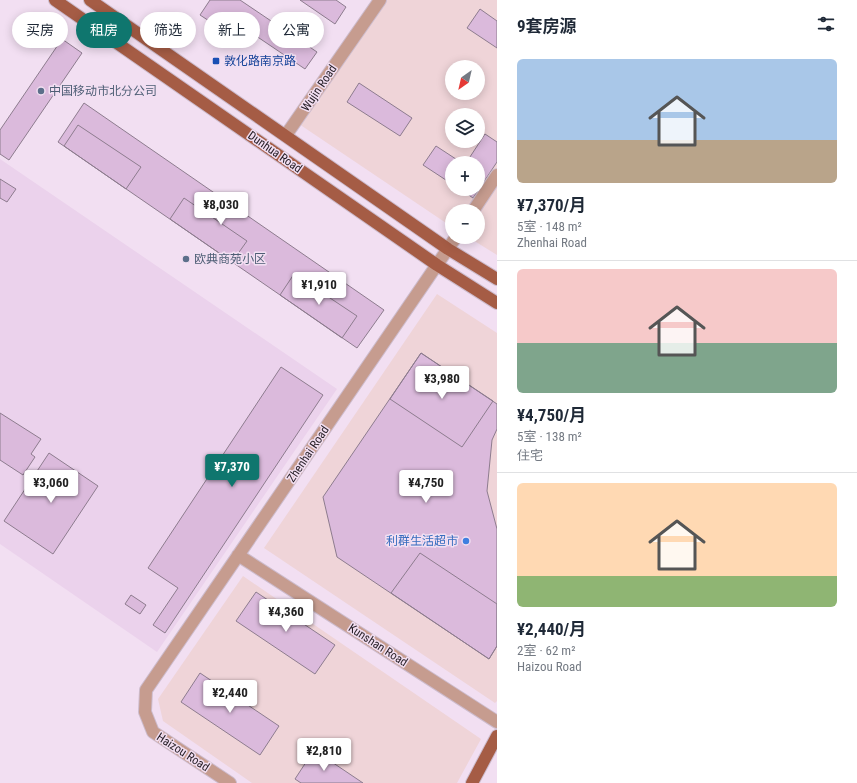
<!DOCTYPE html>
<html lang="zh">
<head>
<meta charset="utf-8">
<style>
	body { margin:0; font-family:"Roboto Condensed","Noto Sans SC",sans-serif; background:#f6f6f7; color:#1f2937; height:100vh; display:flex; flex-direction:column; font-size:15px; white-space:nowrap }
	* { box-sizing:border-box; margin:0 }
	p { font-size:13px; color:#747a83 }
	.icon { flex:none; width:22px; height:22px; fill:none; stroke:currentColor; stroke-width:2; stroke-linecap:round; stroke-linejoin:round }
	.map { position:relative; flex:1; overflow:hidden }
	.panel { display:flex; flex-direction:column; background:#fff; width:360px }
	.panel>* { flex:none }
	.top-card { position:absolute; left:12px; top:12px; width:380px; height:36px; display:flex; gap:8px }
	.needle { width:26px; rotate:214deg }
	.controls { position:absolute; left:445px; top:60px; display:grid; gap:8px }
	.controls a { display:grid; place-items:center; width:40px; height:40px; border-radius:50%; background:#fff; box-shadow:0 2px 10px #0003; font-size:20px }
	.price { position:absolute; translate:-50% -34px; padding:0 9px; border-radius:4px; background:#fff; color:#222; font-size:13px; line-height:26px; filter:drop-shadow(0 1px 2px #0008) }
	.price::after { content:''; position:absolute; left:50%; top:24px; width:12px; height:9px; margin-left:-6px; background:inherit; clip-path:polygon(0 0,100% 0,50% 100%) }
	.price.current { background:#0f766e; color:#fff }
	ul { padding:0; list-style:none }
	li { display:grid; align-content:center; gap:8px; height:212px; padding:0 20px }
	li+li { border-top:1px solid #e0e1e3 }
	li span { display:grid; place-items:center; height:124px; border-radius:6px; color:#555 }
	li>.icon { margin-inline-start:auto }
	span .icon { width:72px; height:72px; fill:#fffc; stroke-width:1 }
	li b { font-size:17px }
	h2 { display:flex; justify-content:space-between; align-items:center; height:48px; padding:0 20px; font-size:17px }
	.pill { padding:0 14px; border-radius:18px; background:#fff; box-shadow:0 2px 10px #0003; font-size:14px; line-height:36px }
	.pill.current { background:#0f766e; color:#fff }
	main { display:flex; flex:1; min-height:0 }
	.map>svg:first-child { display:block }
	.commercial { fill:#efd4d8; fill-rule:evenodd }
	.built { fill:#ebd2ec }
	.building { fill:#dbbadc; stroke:#8d7c8e }
	.lines { fill:none; stroke-linecap:round; stroke-linejoin:round }
	.minor-casing { stroke:#cdbccd; stroke-width:14 }
	.major-casing { stroke:#cdbccd; stroke-width:14 }
	.minor { stroke:#c69c8f; stroke-width:12 }
	.major { stroke:#a55c45; stroke-width:12 }
	.transit-dot { fill:#1a4fb4; stroke:#f2dff2; stroke-width:1.5 }
	.service-dot { fill:#5c6f8a; stroke:#f2dff2; stroke-width:1.5 }
	.shop-dot { fill:#3f7fe0; stroke:#f2dff2; stroke-width:1.5 }
	.labels { text-anchor:middle; dominant-baseline:central; stroke-width:3; stroke-linejoin:round; paint-order:stroke }
	.transit-label { font-size:12px; fill:#164399; stroke:#f2dff2; text-anchor:start }
	.street-label { font-size:12px; fill:#241d24; stroke:#f2dff2 }
	.service-label { font-size:12px; fill:#4e5e75; stroke:#f2dff2; text-anchor:start }
	.shop-label { font-size:12px; fill:#366cbe; stroke:#f2dff2; text-anchor:end }
</style>
</head>
<body>
<main>
<div class="map">
<svg width="497" height="783" viewBox="0 0 497 783">
	<rect width="100%" height="100%" fill="#f2dff2"/>
	<path class="commercial" d="M380,0H497V255L468,237H478V211H452V227L296,122ZM452,67H478V93H452ZM452,115H478V141H452ZM452,163H478V189H452Z
		M437,294L497,333V701L495,703L264,548Z
		M243,576L481,739L457,783H252L163,721L158,699Z"/>
	<path class="built" d="M0,159L337,389L157,652L0,544Z"/>
	<path class="building" d="M210,0H240L317,52L305,69L228,17L220,28L200,15Z
		M300,0H336L346,7L335,24Z
		M480,9L497,21V48L467,28Z
		M62,39L82,53L9,160L0,154V130Z
		M359,83L412,118L400,136L347,102Z
		M84,103L384,310L357,348L58,142Z
		M78,125L141,167L126,189L64,146Z
		M485,134L497,142V162L473,198L460,189H478V163H466Z
		M436,146L462,163H452V184L423,165Z
		M0,179L16,189L7,202L0,198Z
		M184,198L247,241L232,262L170,219Z
		M294,274L357,316L342,338L280,295Z
		M421,353L493,401L462,447L390,399Z
		M421,353L497,404V429L492,440L487,491L497,529V646L489,659L337,557L323,497Z
		M281,367L323,395L165,633L153,625L178,588L148,568Z
		M0,413L41,439L31,454L35,457L23,475L0,460Z
		M49,453L98,486L53,554L4,521Z
		M420,553L497,604V646L489,659L391,593Z
		M256,592L335,645L315,674L236,621Z
		M131,595L146,605L140,614L125,604Z
		M200,673L279,726L260,755L181,702Z
		M314,750L363,783H301L295,779Z"/>
	<g class="lines">
		<defs>
			<path id="minor" d="M286,135L380,0
				M473,211L497,175
				M238,555L497,722
				M230,783L153,732L145,712L146,690L456,237"/>
			<path id="major" d="M55,0L437,265L497,303
				M90,0L448,249L497,279
				M472,783L497,736"/>
		</defs>
		<use href="#minor" class="minor-casing"/>
		<use href="#major" class="major-casing"/>
		<use href="#minor" class="minor"/>
		<use href="#major" class="major"/>
	</g>
	<rect class="transit-dot" x="212" y="57" width="8" height="8" rx="2"/>
	<g class="service-dot">
		<circle cx="41" cy="91" r="4"/>
		<circle cx="186" cy="259" r="4"/>
	</g>
	<circle class="shop-dot" cx="466" cy="541" r="4"/>
	<g class="labels">
		<g class="transit-label">
			<text x="224" y="61">敦化路南京路</text>
		</g>
		<g class="street-label">
			<text transform="translate(319 88) rotate(-56)">Wujin Road</text>
			<text transform="translate(275 152) rotate(35)">Dunhua Road</text>
			<text transform="translate(308 454) rotate(-56)">Zhenhai Road</text>
			<text transform="translate(378 645) rotate(33)">Kunshan Road</text>
			<text transform="translate(183 752) rotate(33)">Haizou Road</text>
		</g>
		<g class="service-label">
			<text x="49" y="91">中国移动市北分公司</text>
			<text x="194" y="259">欧典商苑小区</text>
		</g>
		<g class="shop-label">
			<text x="458" y="541">利群生活超市</text>
		</g>
	</g>
</svg>
<div class="controls">
<a><svg class="needle" viewBox="-14 -14 28 28"><path d="M0-13l5 13h-10z" fill="#e53935"/><path d="M0 13l5-13h-10z" fill="#747a83"/></svg></a>
<a><svg class="icon" aria-label="layers" viewBox="0 0 24 24"><path d="M12 4l9 5-9 5-9-5zM3 14l9 5 9-5"/></svg></a>
<a>+</a>
<a>−</a>
</div>
<b class="price" style="left:221px;top:226px">¥8,030</b>
<b class="price" style="left:319px;top:306px">¥1,910</b>
<b class="price" style="left:442px;top:400px">¥3,980</b>
<b class="price current" style="left:232px;top:488px">¥7,370</b>
<b class="price" style="left:51px;top:504px">¥3,060</b>
<b class="price" style="left:426px;top:504px">¥4,750</b>
<b class="price" style="left:286px;top:633px">¥4,360</b>
<b class="price" style="left:230px;top:714px">¥2,440</b>
<b class="price" style="left:324px;top:772px">¥2,810</b>
<div class="top-card">
<a class="pill">买房</a>
<a class="pill current">租房</a>
<a class="pill">筛选</a>
<a class="pill">新上</a>
<a class="pill">公寓</a>
</div>
</div>
<section class="panel">
<h2>9套房源<svg class="icon" aria-label="filters" viewBox="0 0 24 24"><path d="M4 7h16M4 17h16"/><circle cx="9" cy="7" r="2"/><circle cx="15" cy="17" r="2"/></svg></h2>
<ul>
<li><span style="background:linear-gradient(#a9c7e8 65%,#b9a48a 0)"><svg class="icon" aria-label="home" viewBox="0 0 24 24"><path d="M3 11l9-7 9 7M6 9v11h12V9"/></svg></span><div><b>¥7,370/月</b><p>5室 · 148 m²</p><p>Zhenhai Road</p></div></li>
<li><span style="background:linear-gradient(#f6c9c9 60%,#7fa58c 0)"><svg class="icon" aria-label="home" viewBox="0 0 24 24"><path d="M3 11l9-7 9 7M6 9v11h12V9"/></svg></span><div><b>¥4,750/月</b><p>5室 · 138 m²</p><p>住宅</p></div></li>
<li><span style="background:linear-gradient(#ffd9b3 75%,#8fb573 0)"><svg class="icon" aria-label="home" viewBox="0 0 24 24"><path d="M3 11l9-7 9 7M6 9v11h12V9"/></svg></span><div><b>¥2,440/月</b><p>2室 · 62 m²</p><p>Haizou Road</p></div></li>
</ul>
</section>
</main>
</body>
</html>
